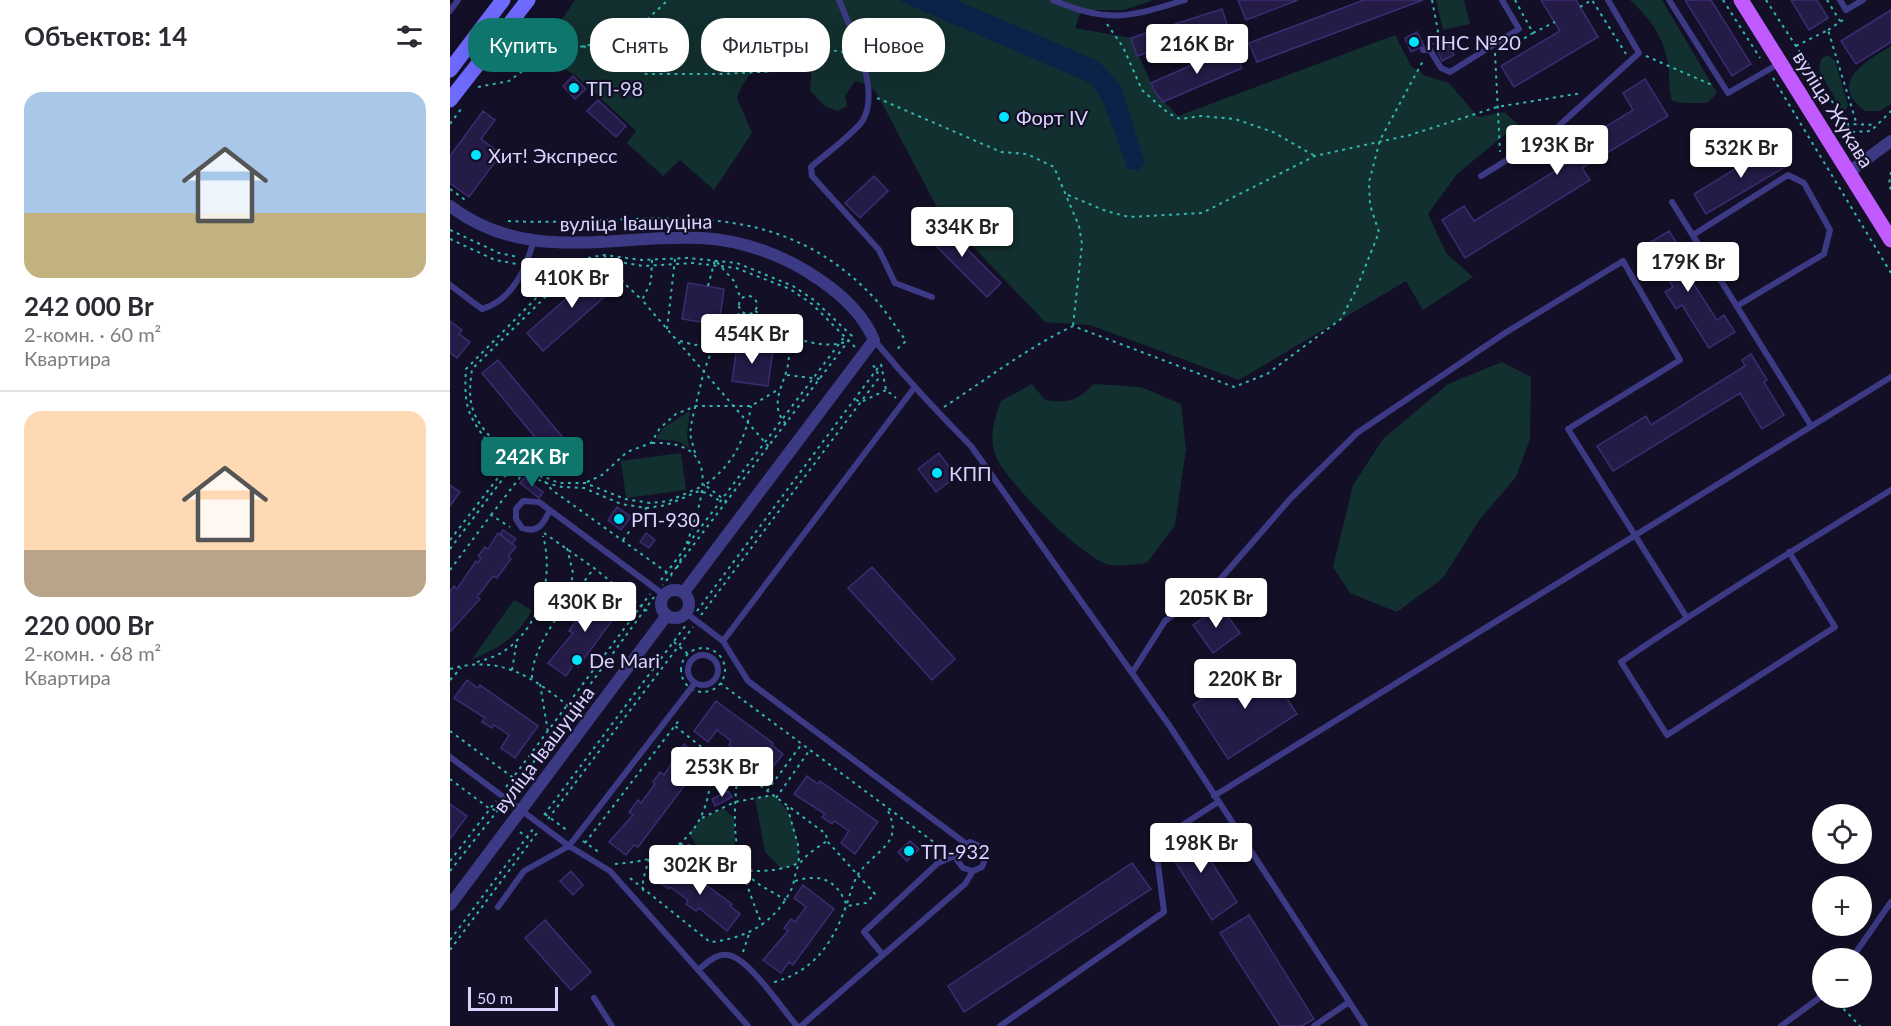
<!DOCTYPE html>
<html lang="ru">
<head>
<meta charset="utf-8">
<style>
	body { margin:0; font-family:Lato,sans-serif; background:#f2f2f3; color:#2b2b33; height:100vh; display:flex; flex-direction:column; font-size:22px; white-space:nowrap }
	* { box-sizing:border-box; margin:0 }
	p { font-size:20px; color:#7c7c81 }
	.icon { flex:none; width:33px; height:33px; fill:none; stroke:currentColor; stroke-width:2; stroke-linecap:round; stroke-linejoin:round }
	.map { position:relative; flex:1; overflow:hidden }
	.sheet { display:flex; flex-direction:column; background:#fff; width:450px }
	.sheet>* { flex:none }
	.hud { position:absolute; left:18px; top:18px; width:570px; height:54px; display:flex; gap:12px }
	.fabs { position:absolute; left:1362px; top:804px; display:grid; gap:12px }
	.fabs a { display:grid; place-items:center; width:60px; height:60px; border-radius:50%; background:#fff; box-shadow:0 6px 24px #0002; font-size:30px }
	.scale { position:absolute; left:18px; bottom:15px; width:90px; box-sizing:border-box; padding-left:6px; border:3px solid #d9d4ff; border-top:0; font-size:16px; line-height:21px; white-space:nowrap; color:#d9d4ff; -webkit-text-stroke:4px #130f26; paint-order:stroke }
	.price { position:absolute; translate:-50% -51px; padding:0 14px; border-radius:6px; background:#fff; color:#222; font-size:20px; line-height:39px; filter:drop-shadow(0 2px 3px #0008) }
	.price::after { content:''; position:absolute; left:50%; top:36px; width:18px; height:14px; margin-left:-9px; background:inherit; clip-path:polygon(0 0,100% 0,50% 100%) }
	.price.selected { background:#0f766e; color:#fff }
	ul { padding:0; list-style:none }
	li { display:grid; align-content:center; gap:12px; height:318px; padding:0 24px }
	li+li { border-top:2px solid #e1e1e2 }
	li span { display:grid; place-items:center; height:186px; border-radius:18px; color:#555 }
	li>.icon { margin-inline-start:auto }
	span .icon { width:108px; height:108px; fill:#fffc; stroke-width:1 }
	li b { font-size:26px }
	h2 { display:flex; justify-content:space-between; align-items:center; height:72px; padding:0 24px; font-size:26px }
	.chip { padding:0 21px; border-radius:24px; background:#fff; box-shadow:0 6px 24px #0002; font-size:21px; line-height:54px }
	.chip.selected { background:#0f766e; color:#fff }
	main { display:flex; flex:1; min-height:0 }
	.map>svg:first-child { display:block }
	.green { fill:#12302f }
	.water { fill:#0c2248 }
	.building { fill:#241b47; stroke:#3b2d73; stroke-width:1.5 }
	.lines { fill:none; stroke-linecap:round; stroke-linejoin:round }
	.path { stroke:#2fb8b0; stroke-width:2; stroke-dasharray:3 4.5; stroke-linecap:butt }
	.lane { stroke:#3d3a85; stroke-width:6 }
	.street { stroke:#3d3a85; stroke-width:12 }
	.secondary { stroke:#6f6bff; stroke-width:15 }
	.primary { stroke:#c25bff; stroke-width:15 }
	.poi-dot { fill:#00e5ff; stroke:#130f26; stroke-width:2 }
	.labels { text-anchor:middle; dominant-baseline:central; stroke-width:4.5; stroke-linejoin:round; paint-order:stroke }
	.poi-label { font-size:20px; fill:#d9d4ff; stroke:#130f26; text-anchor:start }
	.street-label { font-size:20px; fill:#d9d4ff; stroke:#130f26 }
</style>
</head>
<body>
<main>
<section class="sheet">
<h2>Объектов: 14<svg class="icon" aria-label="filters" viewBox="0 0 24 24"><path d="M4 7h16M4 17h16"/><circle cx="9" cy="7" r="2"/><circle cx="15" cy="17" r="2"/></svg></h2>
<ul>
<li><span style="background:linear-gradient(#a9c7e8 65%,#c2b280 0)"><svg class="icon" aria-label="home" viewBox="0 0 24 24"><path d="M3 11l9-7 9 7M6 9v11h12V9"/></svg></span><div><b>242 000 Br</b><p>2-комн. · 60 m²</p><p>Квартира</p></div></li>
<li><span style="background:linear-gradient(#ffd9b3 75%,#b9a48a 0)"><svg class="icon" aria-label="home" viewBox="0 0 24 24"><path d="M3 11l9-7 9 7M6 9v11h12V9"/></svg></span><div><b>220 000 Br</b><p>2-комн. · 68 m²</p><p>Квартира</p></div></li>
</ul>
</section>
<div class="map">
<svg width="1441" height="1026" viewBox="0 0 1441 1026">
	<rect width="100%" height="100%" fill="#130f26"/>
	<path class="green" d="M125,0H704L674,10H646L630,14L625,28L681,38L705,92L728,116L945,35L961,66L976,76L999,83L1028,117L1054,112L1068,124L1007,174L978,214L996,253L1023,277L973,310L956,281L789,380L640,325L595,322L489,211L426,92L416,84L405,81L395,96L397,106L388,111L376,107L360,91L362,62L359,54C324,50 298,66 287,98L302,133L264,190L230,160L213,176L177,143L186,131L125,75L88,54Z
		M986,0H1014L1020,24L993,30Z
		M1180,0H1212L1267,93L1257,103H1234L1222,101C1218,85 1220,71 1217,59C1211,32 1199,18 1180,0Z
		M1441,46V104L1430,111H1415C1376,82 1418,60 1441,46Z
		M1378,55L1385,61L1398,105L1395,111L1390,108L1369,70L1371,59Z
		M1052,362L1081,377L1080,439L1066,477L1030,519L993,578L947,612L900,593L883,567L903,485L933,439L998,384Z
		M582,384L595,400C618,404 628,400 644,384L691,387L731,404L736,449L725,525L697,563C686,564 671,567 660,565C634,560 559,484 547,459C538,439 544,420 551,401Z
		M240,411L237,434L239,448L228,441L206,439L213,428Z
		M231,453L236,490L176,498L171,461Z
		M64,600L82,610C68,636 49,649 22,659Z
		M323,795C344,812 348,837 349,863L332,869L315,852L305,798Z
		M273,808L284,818L285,848L277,857L262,849L246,845L239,833L252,819Z"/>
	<path class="water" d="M448,0H506L648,61L670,84L695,163L689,170L678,169L653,102L642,84Z"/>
	<path class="building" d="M788,0H848L796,20Z
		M914,0H973L807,62L799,43Z
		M1091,0H1126L1148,37L1064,87L1051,66L1110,31Z
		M1235,0H1261L1301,64L1282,76Z
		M1341,0H1367L1378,18L1359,30Z
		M772,9L778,27L687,56L681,38Z
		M1441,10V42L1406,64L1391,41Z
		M967,32L974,46L961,52L955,38Z
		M998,43L1004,55L992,61L986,48Z
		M783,47L792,68L713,102L705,92L701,83Z
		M123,76L136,89L125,99L113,86Z
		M1195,79L1218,116L1132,168L1140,180L1015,258L992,220L1014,206L1024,221L1126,158L1120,149L1183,110L1173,93Z
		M148,100L176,126L166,137L137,111Z
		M33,111L45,120L31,139L51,154L19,197L0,183V156Z
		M1326,144L1338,165L1256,214L1244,194Z
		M424,176L438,191L410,218L395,203Z
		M487,219L551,283L537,297L473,233Z
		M1219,231L1226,242L1219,246L1267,320L1274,315L1285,332L1259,348L1232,305L1226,309L1215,292L1223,287L1196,245Z
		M152,267L168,285L93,351L77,333Z
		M238,283L274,289L269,325L232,319Z
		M0,321L12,330L9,334L20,342L7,358L0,353Z
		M287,345L323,350L318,386L282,381Z
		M1301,354L1317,380L1314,382L1334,415L1312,429L1290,393L1163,471L1147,446L1196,416L1201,425L1295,366L1292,360Z
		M48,360L114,439L98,453L32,373Z
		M489,453L506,476L486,492L468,469Z
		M74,478L93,492L89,498L70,483Z
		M0,485L10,492L0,506Z
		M167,507L181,517L171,530L158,520Z
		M53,530L66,539L62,544L50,534Z
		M48,533L66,547L58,556L61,559L47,578L43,576L27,597L30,599L0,632V591L4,586L7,589L26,561L28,563L31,558L28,556L35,547L38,549Z
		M196,533L205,540L199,548L190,542Z
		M422,567L505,659L482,680L398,588Z
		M138,588L169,611L128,667L124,664L116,676L98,663L123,633L119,631L126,621L131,624L141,609L129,600Z
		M770,606L790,633L763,653L743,625Z
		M812,660L847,714L778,759L743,705Z
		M17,680L28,688L30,685L88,726L65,758L51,748L59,735L44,725L42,728L32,722L35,718L4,698Z
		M266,701L323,743L322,745L333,754L319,772L291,748L288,752L279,745L281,741L267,730L258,742L244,731Z
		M234,744L251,758L244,767L247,769L188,847L184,845L176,855L159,842L183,815L179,812L188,800L191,803L205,784L203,782L210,772L214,775Z
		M357,776L368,784L370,781L428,822L405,854L391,843L399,831L384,821L382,824L372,817L375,814L344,794Z
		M278,791L282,797L265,806L262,799Z
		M0,804L17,816L0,839Z
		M740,828L787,902L762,920L714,844Z
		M460,841L469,849L457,861L448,852Z
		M221,863L231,871L233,868L282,904L280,906L290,914L277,931L249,908L246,911L236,904L238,900L220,887L219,889L207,881Z
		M682,863L701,889L514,1012L498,986Z
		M121,871L133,885L123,895L110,881Z
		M353,885L384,909L343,965L339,962L331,973L313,960L338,931L334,928L341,919L345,922L356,907L344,898Z
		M799,915L864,1019L852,1026H830L770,933Z
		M95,920L141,972L121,990L75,938Z"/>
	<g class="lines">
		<path class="path" d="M982,0L988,31L983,44
			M1065,0L1083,33L1068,42
			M1273,0L1310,58
			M1316,0L1402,132L1421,131L1441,111
			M1377,0L1390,21
			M1130,7L1142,0L1176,54
			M657,24L673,47L692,90L718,113L730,119L751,116L785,119L823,132L865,156
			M1378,30L1396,18
			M1083,33L1105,22
			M133,46L196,74H272L327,71L348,57L372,49L401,53
			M1346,46L1378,30L1407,125
			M1045,53L1050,152
			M1196,56L1262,85
			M1323,78L1441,273
			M28,87L59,81L97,53L177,38L218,0
			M427,98L551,152L577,154L604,167L629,226L632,244L623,326
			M0,124L11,109
			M1396,124L1426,125
			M1441,172L1439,184L1441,190
			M0,189L18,202
			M618,195L656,211L679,217L752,213L865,156L960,135L1047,107L1132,93
			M58,221C194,228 319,184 426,300C437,313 446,327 456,341L446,350
			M0,230L49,253L68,257
			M0,239L45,260L67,264
			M154,255L175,284L192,300
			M86,260L116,262L154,255L192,260L237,258L287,263L343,286L364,300L402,336L213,585
			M202,260L201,282L192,300L319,447
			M85,267L116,268L157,260L193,266L243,263L286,268L340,289L362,304L405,347
			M258,286L265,260L284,281L291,299
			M289 305a9 9 0 1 1 18 0a9 9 0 1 1-18 0Z
			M305,311C379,356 304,390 336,424
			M217,329L225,259
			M333,333C355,342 376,349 399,341
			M230,341L245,345L265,342
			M307,348L314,316
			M431,364L436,390L446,398
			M337,375L370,379
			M406,400L411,402L436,390
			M494,407C537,379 577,348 623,326L784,387L817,374L891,319L906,290L929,232L920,205L919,182L930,140L974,59
			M202,443C277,440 251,504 235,548
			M245,453L240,434L242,420L254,371L265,342L276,333L291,310
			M105,461L89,474L102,490L222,576
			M51,473C50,451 32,438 23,420C14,404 15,386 16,369L116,268V262
			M55,476C60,450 35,437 25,415C18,400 20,384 22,369L126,267
			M137,482L152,475L177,452L201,443L210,428L226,414L246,406H301L329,389
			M277,502L255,485C282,466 296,439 301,406
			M41,515L74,472
			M94,533L144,568L197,611
			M0,540L57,466L76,469L109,483H135L175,499L200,503L219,501L255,485
			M173,540L200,503
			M117,548L123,573L118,604
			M0,549L55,476L68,471L96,483L112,487L134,488L171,504L197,508L217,505L249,491L257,493L270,501
			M227,568L232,556
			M0,570L41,515L60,527
			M211,580L395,336
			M247,611L430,365
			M251,615L428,379L427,369L421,364
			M224,642L238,654
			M231 670a22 22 0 1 1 44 0a22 22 0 1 1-44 0Z
			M27,662C37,659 48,656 57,649C91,624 104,576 93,536
			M0,669C51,654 84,678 122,709
			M62,670L67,640
			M82,678C82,641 123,598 144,568
			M0,680L11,668
			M270,683L485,843
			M90,684L98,732L102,736
			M0,731L69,782
			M288,771C280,840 287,861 312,925
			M0,779L40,809L47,810
			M56,787L200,594
			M317,791L351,745
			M61,793L204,597
			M326,798L359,751
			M95,814L118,831
			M94,815L236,625
			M252,818L285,802L323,795
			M98,819L243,627
			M70,832L82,841
			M133,841L150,853
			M135,843L230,719
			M230,844L262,849L310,885L336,900
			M0,861L46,801
			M165,864C176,863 188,862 198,859C248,846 265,801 260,754
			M292,870C313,872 329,871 349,863L348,845L337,806
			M0,871L52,805
			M180,878L260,942C296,939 326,922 342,888C345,880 345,868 351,862C357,854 368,847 377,841L376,834L266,753H259L225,726
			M345,881C371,873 387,880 397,906L416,903L425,894L377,841
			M193,891V880L199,859
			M0,940L83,829
			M0,950L87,833
			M293,952L299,934
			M324,982C363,972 383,943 396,906C400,896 402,886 407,876C423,850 456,845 437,809
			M1383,998L1410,1026"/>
		<path class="lane" d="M389,0C401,30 431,89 413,120C407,131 372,157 361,167L362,176L429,250L445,283L482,297
			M603,0C658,24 680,17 735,0
			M1219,0L1278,93L1330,63
			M1390,0L1396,10L1413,0
			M0,11L8,0
			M973,50H980L991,68L1000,72L1069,29L1052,0
			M1031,176L1102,132L1189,53L1158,0
			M1222,202L1360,424
			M1243,235L1338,175L1354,183L1380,230L1374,254L1287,306
			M0,285L32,309C61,301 76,270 83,242
			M424,340C455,377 487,412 521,446L721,728L915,1026
			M100,510C94,523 88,534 72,528L66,519V509L73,501L89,502L214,595
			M1339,552L1385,627L1217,735L1171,662C1259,602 1350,546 1441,490
			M236,613L273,641L298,681L515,843
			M273,641L464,388
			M238 670a15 15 0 1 1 30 0a15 15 0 1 1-30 0Z
			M682,673L715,621L767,583L841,498L907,433L1055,333L1173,261L1230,360L1118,429L1237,618
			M0,757L119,846L160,871L298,1026
			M764,796L1441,377
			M48,907L74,871L119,846L245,683
			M432,954L414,932L488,863L507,855
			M1402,958L1441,902
			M249,969C258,962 267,953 278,955C299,958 332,1009 347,1026
			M144,998L162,1026
			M351,1026L515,884L523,871L532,867L536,857L533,848L520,842L508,850L507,860L513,868L523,871
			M550,1026L714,912L707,856L711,839L768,802
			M864,1026L899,1002
			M1331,1026L1372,996"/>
		<path class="street" d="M1399,172L1441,141
			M0,206C77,265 163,234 251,238C293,240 336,256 370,280C392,295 413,314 424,340L234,592
			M211 604a14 14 0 1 1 28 0a14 14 0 1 1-28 0Z
			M0,905L217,615"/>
		<path class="secondary" d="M0,70L53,0
			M0,100L78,0"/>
		<path class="primary" d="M1291,0L1441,240"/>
	</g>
	<g class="poi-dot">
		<circle cx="964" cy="42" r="6"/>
		<circle cx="124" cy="88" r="6"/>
		<circle cx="554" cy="117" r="6"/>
		<circle cx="26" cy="155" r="6"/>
		<circle cx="487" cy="473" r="6"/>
		<circle cx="169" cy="519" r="6"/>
		<circle cx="127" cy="660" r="6"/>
		<circle cx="459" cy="851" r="6"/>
	</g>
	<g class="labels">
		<g class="poi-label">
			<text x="976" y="42">ПНС №20</text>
			<text x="136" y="88">ТП-98</text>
			<text x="566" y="117">Форт IV</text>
			<text x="38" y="155">Хит! Экспресс</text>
			<text x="499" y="473">КПП</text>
			<text x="181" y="519">РП-930</text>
			<text x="139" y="660">De Mari</text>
			<text x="471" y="851">ТП-932</text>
		</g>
		<g class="street-label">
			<text transform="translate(1384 109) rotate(58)">вуліца Жукава</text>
			<text transform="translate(186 222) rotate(-1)">вуліца Івашуціна</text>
			<text transform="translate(93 749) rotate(-53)">вуліца Івашуціна</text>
		</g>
	</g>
</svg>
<div class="fabs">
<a><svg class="icon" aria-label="locate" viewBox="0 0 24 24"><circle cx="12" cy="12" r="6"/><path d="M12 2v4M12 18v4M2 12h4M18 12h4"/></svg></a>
<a>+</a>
<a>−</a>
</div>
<div class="scale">50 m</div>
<b class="price" style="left:747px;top:75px">216K Br</b>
<b class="price" style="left:1107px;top:176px">193K Br</b>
<b class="price" style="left:1291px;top:179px">532K Br</b>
<b class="price" style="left:512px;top:258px">334K Br</b>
<b class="price" style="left:1238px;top:293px">179K Br</b>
<b class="price" style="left:122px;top:309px">410K Br</b>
<b class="price" style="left:302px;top:365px">454K Br</b>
<b class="price selected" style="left:82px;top:488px">242K Br</b>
<b class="price" style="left:766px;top:629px">205K Br</b>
<b class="price" style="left:135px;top:633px">430K Br</b>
<b class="price" style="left:795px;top:710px">220K Br</b>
<b class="price" style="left:272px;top:798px">253K Br</b>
<b class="price" style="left:751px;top:874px">198K Br</b>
<b class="price" style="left:250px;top:896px">302K Br</b>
<div class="hud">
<a class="chip selected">Купить</a>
<a class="chip">Снять</a>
<a class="chip">Фильтры</a>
<a class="chip">Новое</a>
</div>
</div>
</main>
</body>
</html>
